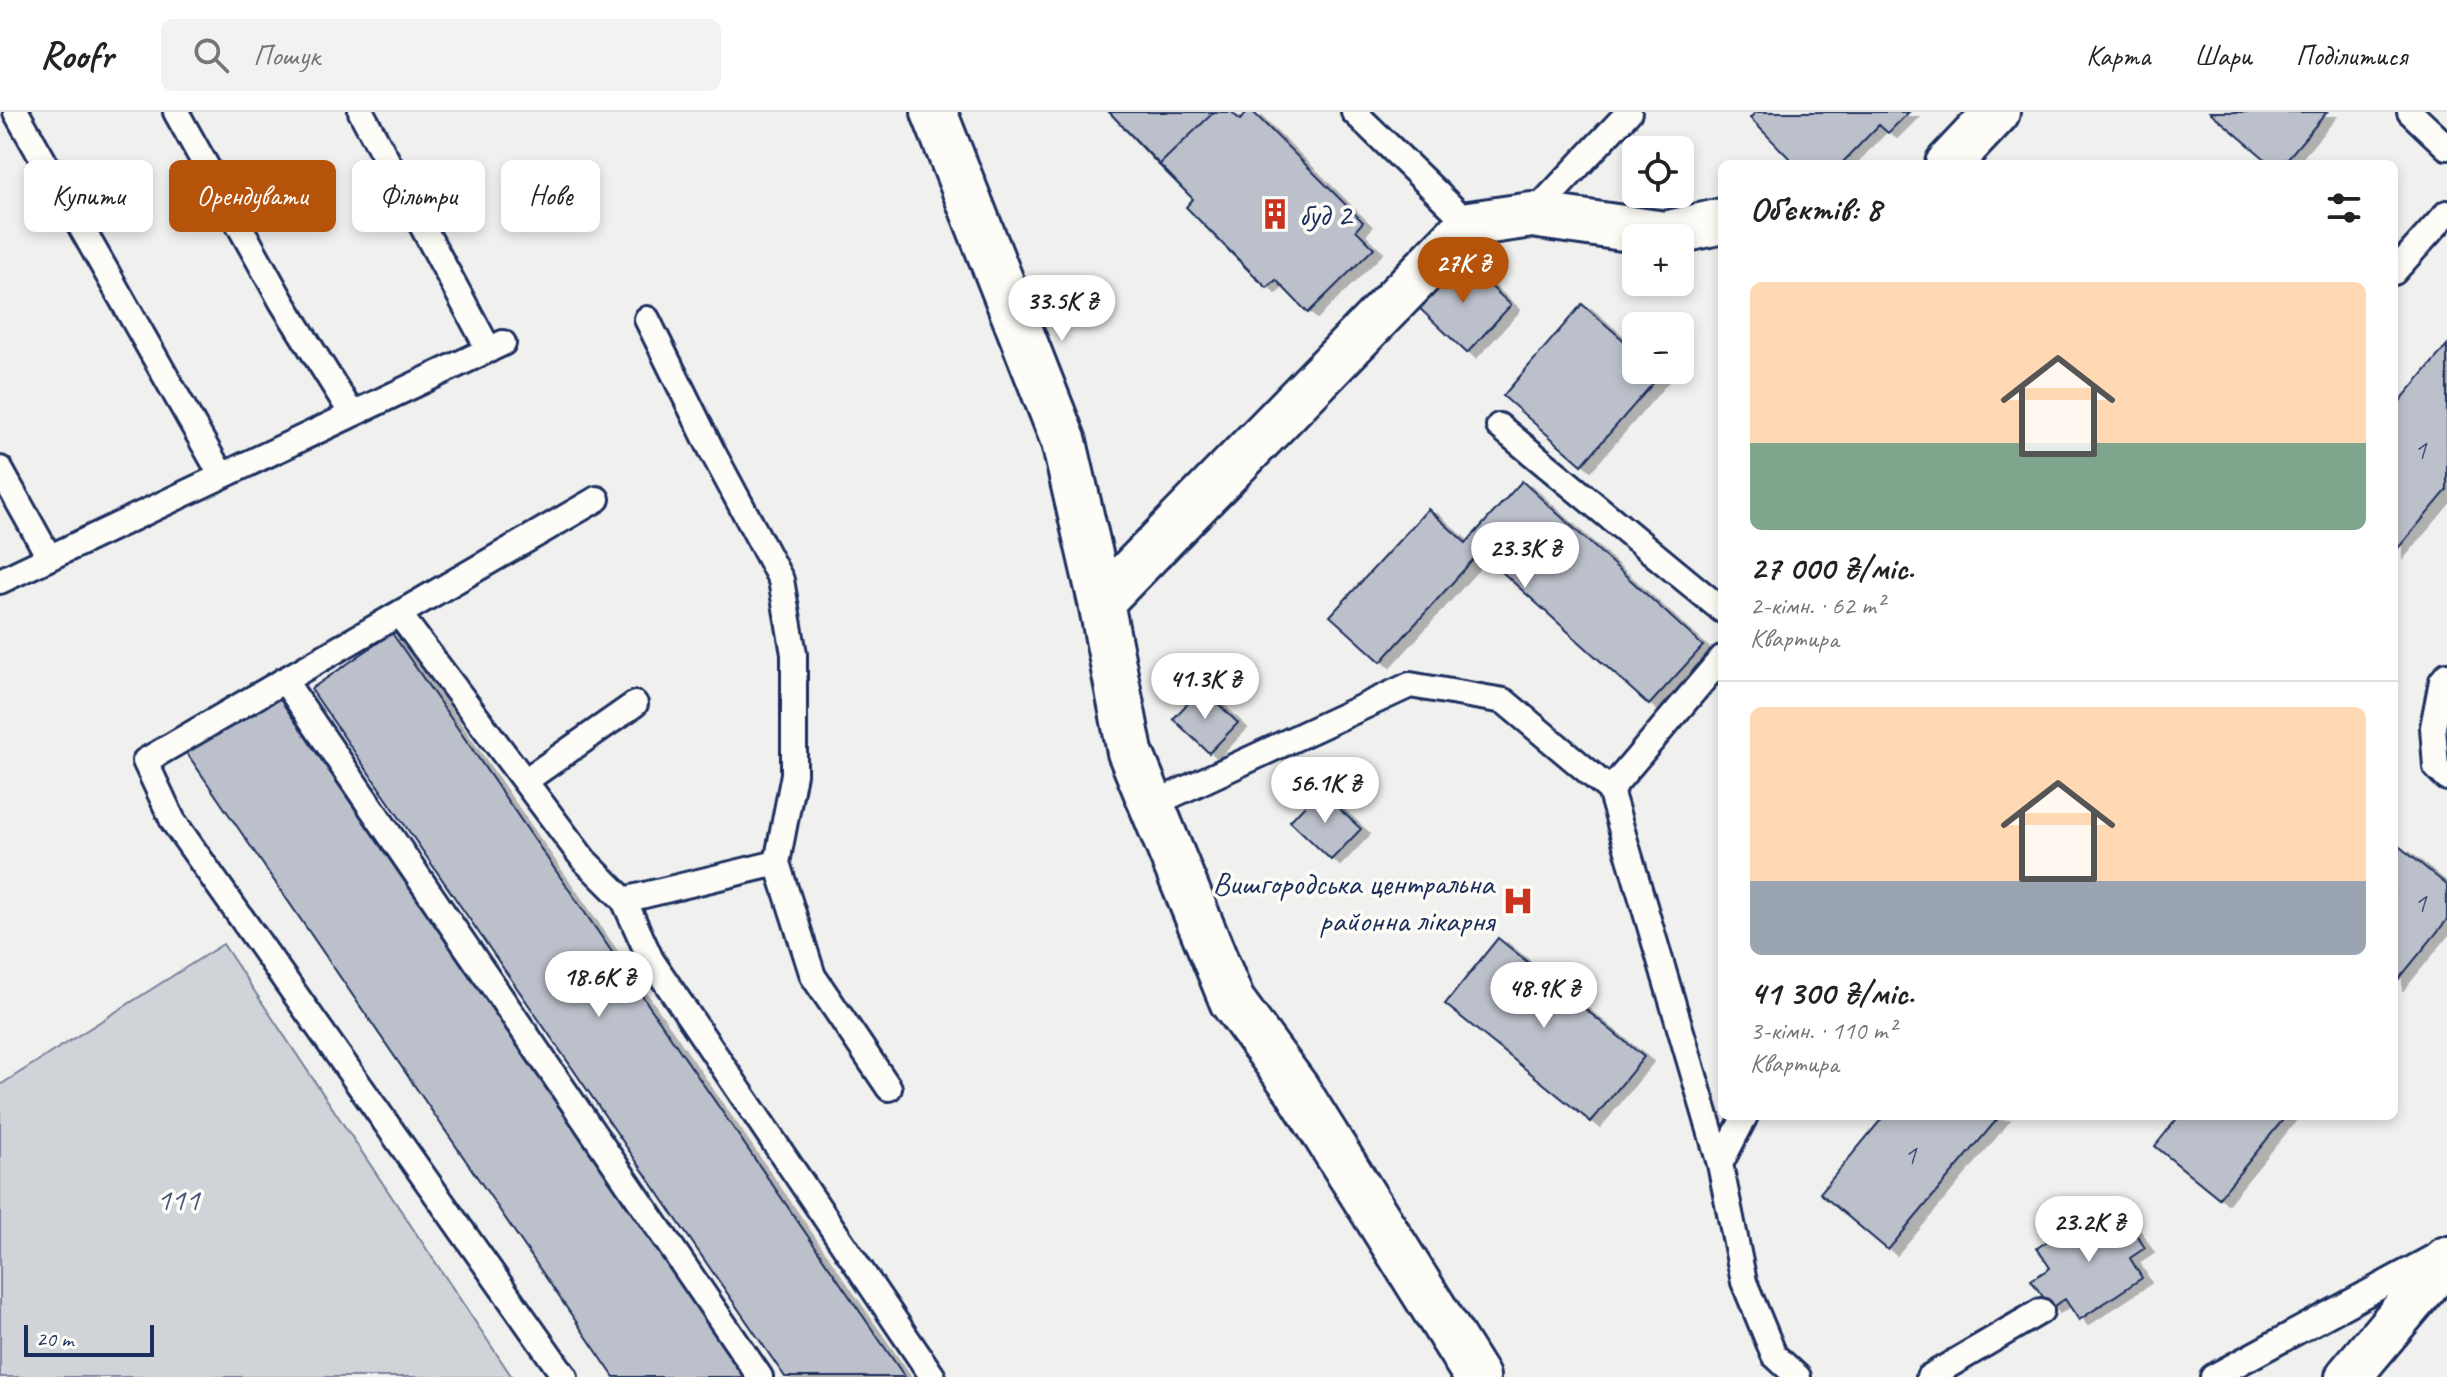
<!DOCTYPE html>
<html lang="uk">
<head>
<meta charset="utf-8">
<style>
	body { margin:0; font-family:Caveat,sans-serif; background:#f2f2f2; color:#222; height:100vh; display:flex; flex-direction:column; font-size:30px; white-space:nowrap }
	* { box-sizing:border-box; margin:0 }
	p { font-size:26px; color:#767676 }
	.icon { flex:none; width:44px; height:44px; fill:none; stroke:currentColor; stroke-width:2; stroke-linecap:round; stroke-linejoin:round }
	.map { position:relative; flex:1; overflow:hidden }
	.drawer { position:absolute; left:1718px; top:48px; width:680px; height:960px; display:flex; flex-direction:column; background:#fff; border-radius:12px; box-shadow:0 4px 12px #0003 }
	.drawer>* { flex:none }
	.banner { position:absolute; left:24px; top:48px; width:760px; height:72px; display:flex; gap:16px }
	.buttons { position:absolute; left:1622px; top:24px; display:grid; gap:16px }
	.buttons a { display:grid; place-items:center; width:72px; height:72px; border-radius:12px; background:#fff; box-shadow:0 4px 12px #0003; font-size:40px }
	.scale { position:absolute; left:24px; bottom:20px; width:130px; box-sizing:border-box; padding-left:8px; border:4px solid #1b2f5e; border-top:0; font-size:22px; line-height:28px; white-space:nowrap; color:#1b2f5e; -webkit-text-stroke:6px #fdfcf7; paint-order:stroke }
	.price { position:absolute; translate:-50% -68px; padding:0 18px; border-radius:28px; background:#fff; color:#222; font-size:26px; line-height:52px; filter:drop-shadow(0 2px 4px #0008) }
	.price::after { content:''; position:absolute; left:50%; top:48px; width:24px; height:18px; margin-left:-12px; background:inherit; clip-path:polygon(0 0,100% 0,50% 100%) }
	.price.active { background:#b45309; color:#fff }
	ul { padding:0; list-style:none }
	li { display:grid; align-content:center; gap:16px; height:424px; padding:0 32px }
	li+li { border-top:2px solid #e0e0e0 }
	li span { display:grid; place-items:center; height:248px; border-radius:12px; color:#555 }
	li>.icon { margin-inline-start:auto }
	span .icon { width:144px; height:144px; fill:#fffc; stroke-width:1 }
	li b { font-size:34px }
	h2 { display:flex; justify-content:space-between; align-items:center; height:96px; padding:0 32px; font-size:34px }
	.tag { padding:0 28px; border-radius:12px; background:#fff; box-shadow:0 4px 12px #0003; font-size:28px; line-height:72px }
	.tag.active { background:#b45309; color:#fff }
	header { display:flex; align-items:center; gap:48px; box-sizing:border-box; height:112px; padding:0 40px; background:#fff; border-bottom:2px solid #e0e0e0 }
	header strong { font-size:38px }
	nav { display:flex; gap:44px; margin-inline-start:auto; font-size:28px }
	.search { width:560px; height:72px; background:#f2f2f2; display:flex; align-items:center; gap:20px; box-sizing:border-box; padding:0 28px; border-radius:12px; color:#767676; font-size:30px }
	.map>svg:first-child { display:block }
	.green { fill:#d0d3d8; stroke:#76819b; stroke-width:2 }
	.building { fill:#bbc0ca; stroke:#1b2f5e; stroke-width:2; filter:url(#shadow) }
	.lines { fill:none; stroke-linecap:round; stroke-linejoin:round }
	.lane-casing { stroke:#1b2f5e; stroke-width:30 }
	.street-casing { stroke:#1b2f5e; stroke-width:50 }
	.lane { stroke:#fdfcf7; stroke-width:24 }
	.street { stroke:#fdfcf7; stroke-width:44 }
	.labels { text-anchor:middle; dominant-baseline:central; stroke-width:7; stroke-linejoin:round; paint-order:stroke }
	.number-label { font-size:28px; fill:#435379 }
	.poi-label { font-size:32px; fill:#1b2f5e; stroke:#fdfcf7; text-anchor:start }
	.park-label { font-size:32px; fill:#48587c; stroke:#fdfcf7 }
</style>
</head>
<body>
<header>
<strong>Roofr</strong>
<div class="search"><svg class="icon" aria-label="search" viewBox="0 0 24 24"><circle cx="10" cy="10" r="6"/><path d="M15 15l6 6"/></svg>Пошук</div>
<nav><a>Карта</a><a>Шари</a><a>Поділитися</a></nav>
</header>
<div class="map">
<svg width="2447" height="1265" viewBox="0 0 2447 1265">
	<defs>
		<filter id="shadow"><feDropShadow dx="9" dy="5" stdDeviation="0" flood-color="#0004"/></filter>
	</defs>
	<rect width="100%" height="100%" fill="#f0f0ee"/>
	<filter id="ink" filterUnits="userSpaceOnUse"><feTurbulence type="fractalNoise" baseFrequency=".0125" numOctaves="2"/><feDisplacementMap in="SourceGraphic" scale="16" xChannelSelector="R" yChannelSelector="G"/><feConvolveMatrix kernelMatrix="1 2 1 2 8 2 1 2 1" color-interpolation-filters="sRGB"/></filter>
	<g filter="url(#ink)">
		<path class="green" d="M223,832L512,1265H0V973Z"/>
		<path class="building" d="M1109,0H1214L1159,53Z
			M1109,0H1232L1240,8L1247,0H1253L1363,110L1356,118L1374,136L1308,201L1276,168L1267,176L1255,165L1186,95L1193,87Z
			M1214,0H1232L1240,8L1247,0H1253L1363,110L1356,118L1374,136L1308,201L1276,168L1267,176L1186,95L1193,87L1159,53Z
			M1756,0H1909L1888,21L1879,13L1841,52H1795L1750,6Z
			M1756,0H1909L1888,21L1879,13L1841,52H1795L1750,6Z
			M2210,0H2327L2283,52H2271Z
			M1459,145L1511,193L1467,241L1416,193Z
			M1582,192L1636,239V258H1658L1662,261L1582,353L1503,284Z
			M2447,233V378L2394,441V296Z
			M1522,369L1703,534L1649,593L1480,440L1381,550L1330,504L1428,397L1466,431Z
			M392,521L905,1265H785L311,577Z
			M1202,576L1238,611L1209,641L1173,607Z
			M273,577L744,1265H614L184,637Z
			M1319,678L1361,717L1331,748L1290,709Z
			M2400,735L2447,773V808L2394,873V742Z
			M1498,826L1644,945L1591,1010L1445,892Z
			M1884,1004H2000L1888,1138L1820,1081Z
			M2179,1004H2286L2219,1086L2155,1034Z
			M2095,1098L2109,1118L2126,1107L2145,1136L2130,1146L2142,1166L2079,1208L2065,1187L2051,1196L2031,1168L2050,1156L2037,1136Z"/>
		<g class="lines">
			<defs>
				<path id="lane" d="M16,0L222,364
					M176,0L282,190L352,302
					M361,0L489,238
					M1354,0L1469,112
					M2410,0L2447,35
					M1532,103L1629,0
					M2394,160L2447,101
					M1499,314L1722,498
					M0,357L49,445
					M0,469L503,231
					M399,502L584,748L624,788L777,751L794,662V542L781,468L712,339L647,207
					M2447,563L2442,569L2433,615L2436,655L2447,666
					M284,568L760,1265
					M525,669L635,592
					M1610,678L1722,546
					M1151,693L1410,573L1504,589L1610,678L1720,1052
					M777,751L813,864L889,976
					M624,788L651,848L933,1265
					M1745,1004L1720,1052L1744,1170L1774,1243L1798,1265
					M565,1265L173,709L145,649L597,387
					M1929,1265L2041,1199
					M2213,1265L2436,1144"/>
				<path id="street" d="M934,0L1064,330L1101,490
					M1948,52L1997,0
					M1477,1265L1296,976L1232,889L1130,640L1101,490L1469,112L1532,103L1665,122L1722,109
					M2348,1265L2447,1147"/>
			</defs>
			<use href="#lane" class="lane-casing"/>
			<use href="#street" class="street-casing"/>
			<use href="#lane" class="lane"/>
			<use href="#street" class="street"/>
		</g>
	</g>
	<defs>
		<symbol id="building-bare" viewBox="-9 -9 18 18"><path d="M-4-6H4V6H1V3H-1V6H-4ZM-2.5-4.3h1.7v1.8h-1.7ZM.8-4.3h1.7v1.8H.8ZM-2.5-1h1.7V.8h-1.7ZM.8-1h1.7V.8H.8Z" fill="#c8321e" stroke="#fdfcf7" stroke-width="2.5" paint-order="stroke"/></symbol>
		<symbol id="hospital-bare" viewBox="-9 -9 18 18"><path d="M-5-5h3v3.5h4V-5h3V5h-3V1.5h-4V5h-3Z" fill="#c8321e" stroke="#fdfcf7" stroke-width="2.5" paint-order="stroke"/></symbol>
	</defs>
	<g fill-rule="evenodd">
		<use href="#building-bare" x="1253" y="80" width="44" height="44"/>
		<use href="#hospital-bare" x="1496" y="767" width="44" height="44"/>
	</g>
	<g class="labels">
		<g class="number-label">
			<text x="2420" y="337">1</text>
			<text x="2420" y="790">1</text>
			<text x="1910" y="1042">1</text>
		</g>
		<g class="poi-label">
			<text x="1299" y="102">буд 2</text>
			<text x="1494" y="771" text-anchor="end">Вишгородська центральна<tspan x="1494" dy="37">районна лікарня</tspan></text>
		</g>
		<g class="park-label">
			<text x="178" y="1087">111</text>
		</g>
	</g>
</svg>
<div class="buttons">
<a><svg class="icon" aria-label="locate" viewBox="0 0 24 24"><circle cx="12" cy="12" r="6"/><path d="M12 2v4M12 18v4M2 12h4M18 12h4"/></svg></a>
<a>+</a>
<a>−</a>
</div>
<div class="scale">20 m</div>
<b class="price active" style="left:1463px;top:193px">27K ₴</b>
<b class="price" style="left:1062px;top:231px">33.5K ₴</b>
<b class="price" style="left:1525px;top:478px">23.3K ₴</b>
<b class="price" style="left:1205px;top:609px">41.3K ₴</b>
<b class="price" style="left:1325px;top:713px">56.1K ₴</b>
<b class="price" style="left:599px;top:907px">18.6K ₴</b>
<b class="price" style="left:1544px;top:918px">48.9K ₴</b>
<b class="price" style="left:2089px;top:1152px">23.2K ₴</b>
<div class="banner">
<a class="tag">Купити</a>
<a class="tag active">Орендувати</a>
<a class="tag">Фільтри</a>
<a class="tag">Нове</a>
</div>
<section class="drawer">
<h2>Об’єктів: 8<svg class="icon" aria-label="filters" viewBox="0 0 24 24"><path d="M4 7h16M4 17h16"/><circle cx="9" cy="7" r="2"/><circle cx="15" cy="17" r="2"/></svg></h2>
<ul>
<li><span style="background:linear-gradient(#ffd9b3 65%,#7fa58c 0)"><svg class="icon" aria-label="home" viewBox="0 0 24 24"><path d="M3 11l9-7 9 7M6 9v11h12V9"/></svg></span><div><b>27 000 ₴/міс.</b><p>2-кімн. · 62 m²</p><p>Квартира</p></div></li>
<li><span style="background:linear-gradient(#ffd9b3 70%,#9aa5b1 0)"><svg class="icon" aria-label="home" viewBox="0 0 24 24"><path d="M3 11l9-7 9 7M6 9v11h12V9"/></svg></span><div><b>41 300 ₴/міс.</b><p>3-кімн. · 110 m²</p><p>Квартира</p></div></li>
</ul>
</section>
</div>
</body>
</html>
